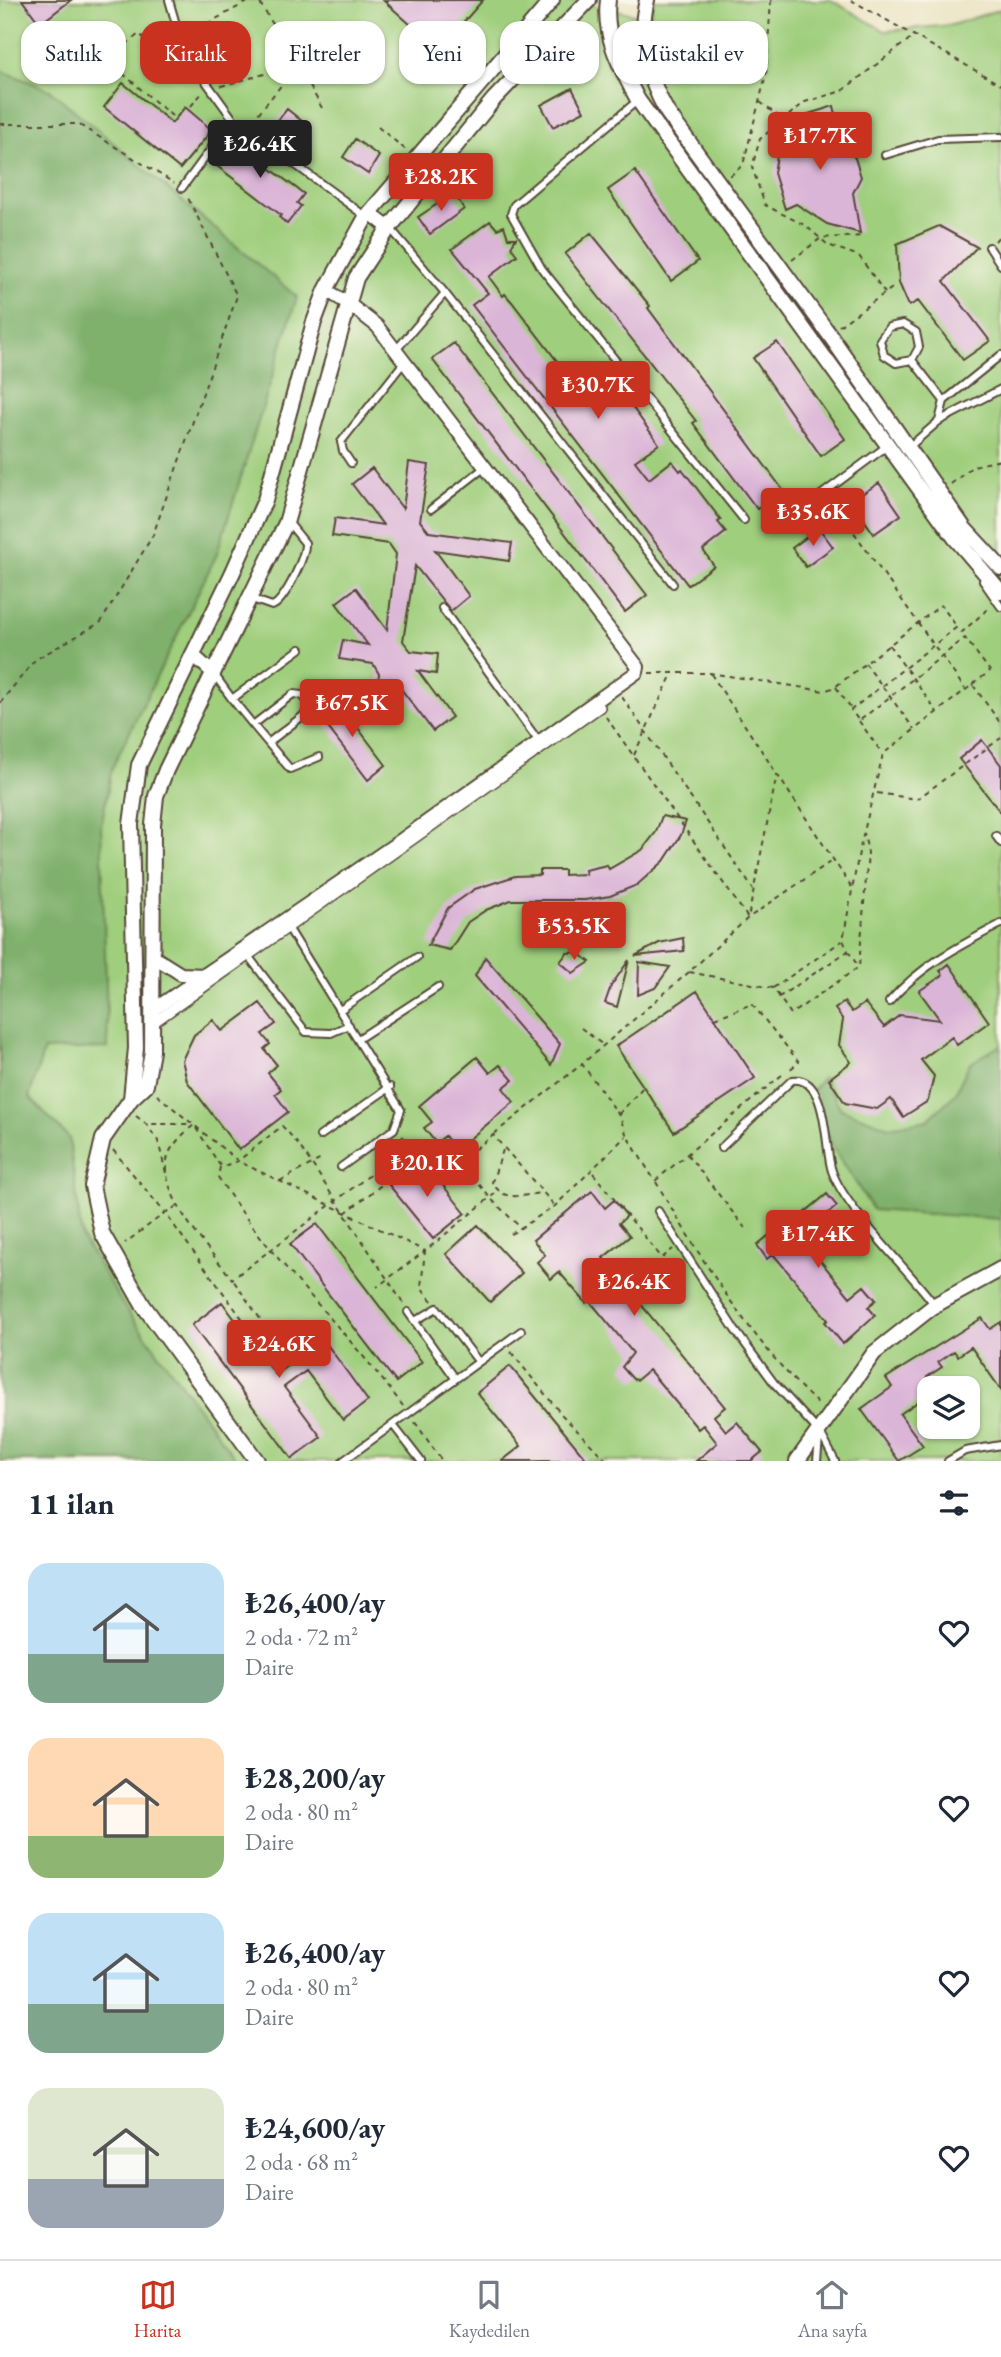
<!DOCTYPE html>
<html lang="tr">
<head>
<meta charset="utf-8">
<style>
	body { margin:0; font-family:"EB Garamond",serif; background:#f6f6f7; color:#1f2937; height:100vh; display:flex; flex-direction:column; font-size:26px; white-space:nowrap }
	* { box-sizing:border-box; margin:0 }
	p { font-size:23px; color:#747a83 }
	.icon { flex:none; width:38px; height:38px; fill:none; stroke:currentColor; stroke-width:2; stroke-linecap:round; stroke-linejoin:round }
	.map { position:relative; height:1461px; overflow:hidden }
	.panel { display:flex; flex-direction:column; background:#fff; flex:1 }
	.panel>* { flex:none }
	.hud { position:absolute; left:21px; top:21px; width:959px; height:63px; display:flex; gap:14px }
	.controls { position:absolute; left:917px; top:1376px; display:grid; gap:14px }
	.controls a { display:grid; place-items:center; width:63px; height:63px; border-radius:14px; background:#fff; box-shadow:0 2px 5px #0004; font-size:35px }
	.price { position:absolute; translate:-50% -60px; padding:0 16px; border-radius:7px; background:#c8321e; color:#fff; font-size:23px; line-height:46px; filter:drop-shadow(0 2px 4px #0008) }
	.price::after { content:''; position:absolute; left:50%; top:42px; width:21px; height:16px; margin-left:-10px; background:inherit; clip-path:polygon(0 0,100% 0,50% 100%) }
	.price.selected { background:#222; color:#fff }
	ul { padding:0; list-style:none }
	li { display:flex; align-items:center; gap:21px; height:175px; padding:0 28px }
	li span { display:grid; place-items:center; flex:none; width:196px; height:140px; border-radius:21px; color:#555 }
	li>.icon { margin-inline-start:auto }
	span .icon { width:84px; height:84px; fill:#fffc; stroke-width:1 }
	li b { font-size:30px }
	h2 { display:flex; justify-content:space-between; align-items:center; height:84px; padding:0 28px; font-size:30px }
	.chip { padding:0 24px; border-radius:21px; background:#fff; box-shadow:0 2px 5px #0004; font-size:24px; line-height:63px }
	.chip.selected { background:#c8321e; color:#fff }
	.menu { display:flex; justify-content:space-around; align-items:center; height:98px; border-top:2px solid #e0e1e3; background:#fff; font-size:19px; color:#747a83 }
	.menu a { display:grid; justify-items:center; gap:4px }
	.menu .selected { color:#c8321e }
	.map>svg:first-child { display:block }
	.green { fill:#9fce7c; stroke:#6d7c4d; stroke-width:2; fill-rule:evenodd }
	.forest { fill:#7fb16c; stroke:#5d6e45; stroke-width:2 }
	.building { fill:#dbb5d7 }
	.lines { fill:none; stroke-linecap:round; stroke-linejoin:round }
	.service-casing { stroke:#554637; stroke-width:10 }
	.pedestrian-casing { stroke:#554637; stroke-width:12 }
	.minor-casing { stroke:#554637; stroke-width:16 }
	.tertiary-casing { stroke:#554637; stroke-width:18 }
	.path { stroke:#554637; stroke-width:2; stroke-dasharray:5 5; stroke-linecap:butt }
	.service { stroke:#fff; stroke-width:6 }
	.pedestrian { stroke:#fff; stroke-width:9 }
	.minor { stroke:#fff; stroke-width:12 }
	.tertiary { stroke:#fff; stroke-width:14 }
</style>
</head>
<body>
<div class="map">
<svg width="1001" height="1461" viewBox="0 0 1001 1461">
	<rect width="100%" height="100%" fill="#fbf7ec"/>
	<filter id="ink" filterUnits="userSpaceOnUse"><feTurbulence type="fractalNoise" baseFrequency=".0143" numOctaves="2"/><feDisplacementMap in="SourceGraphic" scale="14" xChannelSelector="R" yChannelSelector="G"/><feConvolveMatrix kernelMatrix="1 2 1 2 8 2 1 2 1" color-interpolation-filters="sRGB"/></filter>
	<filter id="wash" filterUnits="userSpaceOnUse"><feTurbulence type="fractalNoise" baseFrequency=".00686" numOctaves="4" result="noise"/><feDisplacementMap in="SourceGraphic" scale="28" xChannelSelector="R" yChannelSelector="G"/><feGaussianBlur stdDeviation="1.57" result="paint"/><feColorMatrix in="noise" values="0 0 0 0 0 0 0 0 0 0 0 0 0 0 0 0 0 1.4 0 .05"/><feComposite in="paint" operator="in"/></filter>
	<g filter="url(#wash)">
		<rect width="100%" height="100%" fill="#ebe3c2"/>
		<path class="green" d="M0,0H565L650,17L654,0H831L885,31L952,25L1001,9V1461H0ZM929,1388H968V1426H929Z"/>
		<path class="forest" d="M0,70L50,90L297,297L217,554L112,768L101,826L108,1048L44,1050L29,1097L69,1138L82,1238L124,1306L237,1461H0Z
			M1001,1045V1219L873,1210L832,1145L809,1094L823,1078L841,1109L889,1127L928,1120L955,1094L969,1064Z"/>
		<g id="blocks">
			<path class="building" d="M22,0H71L40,24Z
				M383,0H483L439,50Z
				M123,83L172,123L185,107L212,130L180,169L104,107Z
				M572,88L584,111L553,127L541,105Z
				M834,106L842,142L855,158L861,177L853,193L860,233L827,224L796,204L785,209L774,173L779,144L789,147L808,114Z
				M287,109L308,126L299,137L278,120Z
				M231,139L304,194L297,203L301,206L287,224L279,217L281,215L213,163Z
				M355,139L379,156L368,174L343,157Z
				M635,171L698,261L671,281L608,190Z
				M454,193L464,209L430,234L418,217Z
				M490,221L497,229L504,226L508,238H516L511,247L517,255L489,277L503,296L505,294L512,302L580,391L604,373L612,383L614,382L659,444L635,461L649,479L672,461L680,471L682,469L721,520L718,522L726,532L703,550L714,566L688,585L472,305L488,293L452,249Z
				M939,226L977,247L944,281L990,341L963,360L918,301L909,306L899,283L897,244Z
				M591,233L650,306L648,308L783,490L757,509L693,423L696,421L565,254Z
				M777,342L845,439L821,456L753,358Z
				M454,343L647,595L625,612L432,359Z
				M409,462L429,465L420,521L429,532L512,543L509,561L435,550L469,596L451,611L415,566L403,641L411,651L438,654L436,674L418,671L452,717L433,731L398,685L394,709L375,706L379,674L373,664L339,659L343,640L368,645L336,603L356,588L387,630L396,554L389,544L332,536L335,518L383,525L352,484L372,468L403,509Z
				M879,483L901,515L874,534L851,501Z
				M819,528L833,547L806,567L792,548Z
				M336,699L386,765L368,780L317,713Z
				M982,740L1001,765V813L959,759Z
				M662,816L686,821L681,835L664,861L637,885L610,896L585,900H511L486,910L468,922L450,950L428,945L448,908L475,889L515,876L540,875V870H564V875L586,874L585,870L607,865L609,869L642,850L656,832Z
				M683,938L684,951L635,956L659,943Z
				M567,953L577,952L590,962L573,973L560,962Z
				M485,957L560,1044L551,1065L475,976Z
				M629,960L617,1007L605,1003L611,986Z
				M639,962L670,967L655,988L638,995Z
				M949,964L989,1022L957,1045L952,1037L921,1060L934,1076L928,1101L903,1117L891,1099L877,1109L845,1103L829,1079L851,1062L839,1045L843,1020L835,1009L844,1002L852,1012L865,1003L884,1027L900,1015L940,1020L919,991L943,975L940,971Z
				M697,991L755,1078L674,1132L616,1046Z
				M260,1003L276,1024L262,1034L270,1044L264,1049L277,1065L268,1073L281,1089L275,1094L288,1112L239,1150L187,1081L182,1060L194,1035L213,1020L222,1031Z
				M477,1057L490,1073L500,1065L513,1080L503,1088L514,1102L456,1150L445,1136L436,1143L424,1128L432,1122L419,1106Z
				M422,1159L465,1213L433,1239L389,1185Z
				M592,1191L605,1208L614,1200L627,1216L619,1223L630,1236L603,1258L725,1407L714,1416L726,1431L737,1422L762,1452L751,1461H696L717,1443L703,1425L698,1429L649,1370L637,1380L633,1379L622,1367L633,1353L589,1300L586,1303L559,1272L551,1279L537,1262L545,1255L533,1240Z
				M827,1194L837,1206L817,1222L831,1238V1247L818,1258L850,1297L864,1286L876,1300L868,1307L875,1315L843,1344L825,1322L828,1320L773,1254L767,1259L757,1245L789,1219L792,1223Z
				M317,1224L422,1362L396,1382L290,1244Z
				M478,1225L522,1273L490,1302L446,1254Z
				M222,1302L276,1375L323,1339L368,1401L343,1420L306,1371L284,1387L321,1437L292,1459L192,1325Z
				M982,1318L990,1329L1001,1322V1390L971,1347L958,1356L954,1351L938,1362L942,1367L927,1377L931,1383L928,1386L929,1402L923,1406L919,1401L900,1414L923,1446L899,1461L861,1409L892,1387L886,1378Z
				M510,1366L588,1461H502L521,1446L477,1393Z"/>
		</g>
	</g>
	<g filter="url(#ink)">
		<use href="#blocks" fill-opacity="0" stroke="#554637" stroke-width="2"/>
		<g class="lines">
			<defs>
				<path id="service" d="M169,0L180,38L191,61L233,119L365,216
					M637,101L514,205L511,214L542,269L744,520
					M885,155L938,139L1001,137
					M182,188L233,119
					M391,229L445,293L396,350
					M989,247L1001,265
					M445,293L673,584
					M912,360L919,347L916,332L903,324L889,327L880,340L884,355L896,363L912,360L944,401
					M939,421L944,401L1001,355
					M909,447L939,421L1001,389
					M351,463L343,451L341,442L405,361
					M431,509L484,468
					M779,526L887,446
					M983,581L1001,607
					M252,599L272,606C284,603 306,556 305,543L288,522
					M442,608L540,743
					M214,674L232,699L300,649
					M232,699L253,725L293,694L302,695L313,708L268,743
					M253,725L290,769L319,757
					M996,836L1001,843
					M289,929L401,1110L394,1129L341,1167
					M249,957L306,1032L331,1033L349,1025
					M889,1002C920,966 959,946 1001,924
					M340,1010L417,957
					M358,1039L438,987
					M320,1136L390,1087
					M721,1148L792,1080C829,1075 824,1150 832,1171C845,1209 907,1268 934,1304
					M658,1211L735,1330L774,1383L821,1434L835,1461
					M408,1312L455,1378
					M415,1321L437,1308L478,1361
					M393,1425L421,1461
					M343,1461L521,1331
					M817,1461L819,1438
					M948,1461L965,1451L1001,1445"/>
				<path id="pedestrian" d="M153,1023L600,707"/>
				<path id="minor" d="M370,213L389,228
					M192,654L214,674
					M154,957L181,974L205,975
					M153,1010L397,843L637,672L638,667L377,326L349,304L326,290"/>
				<path id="tertiary" d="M608,0C603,37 621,68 638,100L955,538L1001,592
					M647,0C637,40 647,76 667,112L829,334L964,528L1001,568
					M131,1099L136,1048L131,824L139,765L232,574L265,500L314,322L326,290L366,217L552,0
					M257,1461L143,1305L102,1233L92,1186L103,1139L131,1099L146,1085L152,1051L153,825L156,796L166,770L286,523L356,278L389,228L494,99L589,0
					M797,1461L874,1353L935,1305L1001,1269"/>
			</defs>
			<use href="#service" class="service-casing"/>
			<use href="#pedestrian" class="pedestrian-casing"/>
			<use href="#minor" class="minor-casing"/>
			<use href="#tertiary" class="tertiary-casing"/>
			<path class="path" d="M851,0L1001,85
				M190,33L251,0
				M221,86L297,65
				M760,102L783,120
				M191,106L203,92
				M322,108L298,65L360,31
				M172,116L107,60L139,34L187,72
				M252,121L298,65L258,0
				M0,124H78L174,183
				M378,127L406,150
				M730,176L743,165L766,75L771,0
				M995,241L1001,234
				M792,260L821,238L864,236
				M885,293L859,256L828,245L806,226L765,205L752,167L760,139L805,102L842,91L915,35
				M839,326L895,286
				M951,484L973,466L1001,460
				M831,500L965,689
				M961,633L989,608
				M889,645L937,712
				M865,663L914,729
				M649,673H710L824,691L835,687L941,605L957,627L851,710L859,721L965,638L990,671L883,754L859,852L843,940L848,951L779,997L791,1014L859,967L868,853L864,833
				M711,674L852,888
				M973,685L1001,724
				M836,687L851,709
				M622,697L753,889
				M0,703L35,660L101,622L153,535L237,296L187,196
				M606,717L748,918L777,774
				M859,721L882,753
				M634,755L673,672
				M877,793L917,799L1001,738
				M848,951L858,966
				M689,972L582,1064L619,1115L627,1136L655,1181L783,1074
				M773,988L689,972L748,918L833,860
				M779,996L773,988L842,941
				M715,1018L752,1004L799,1062L788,1071
				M581,1028L603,1045
				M157,1095L238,1161L425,1251L377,1287
				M619,1114L643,1087
				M136,1116L145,1123
				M494,1134L582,1064
				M402,1136C422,1154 430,1141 451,1168L493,1135L555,1206
				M113,1150L165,1213L125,1243
				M503,1150L492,1182C504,1203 521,1195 542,1193
				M687,1154L745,1228
				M461,1161L490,1198L520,1227
				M220,1167L218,1177C271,1261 344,1327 403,1406
				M166,1173L158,1141L146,1124H192
				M593,1173L662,1258L673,1249
				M280,1181L323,1158
				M656,1182C702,1260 752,1343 819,1405
				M177,1206L165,1213L263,1347L275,1340L233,1280
				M345,1213L384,1183
				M511,1234L555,1206L626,1136
				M432,1301L421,1287L425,1251L497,1192
				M403,1303L344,1213C324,1185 306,1150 282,1126L238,1161L221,1167L194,1125C185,1132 174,1143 169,1153C154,1193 210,1249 232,1279L411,1144
				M511,1352L562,1415L607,1461
				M415,1422L442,1461"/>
			<use href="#service" class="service"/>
			<use href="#pedestrian" class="pedestrian"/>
			<use href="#minor" class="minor"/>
			<use href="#tertiary" class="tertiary"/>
		</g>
	</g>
</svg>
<div class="controls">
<a><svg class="icon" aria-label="layers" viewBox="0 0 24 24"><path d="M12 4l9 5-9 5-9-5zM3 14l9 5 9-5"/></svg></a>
</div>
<b class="price" style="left:820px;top:172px">₺17.7K</b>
<b class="price selected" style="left:260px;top:180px">₺26.4K</b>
<b class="price" style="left:441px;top:213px">₺28.2K</b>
<b class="price" style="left:598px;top:421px">₺30.7K</b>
<b class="price" style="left:813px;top:548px">₺35.6K</b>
<b class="price" style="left:352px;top:739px">₺67.5K</b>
<b class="price" style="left:574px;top:962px">₺53.5K</b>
<b class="price" style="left:427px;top:1199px">₺20.1K</b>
<b class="price" style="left:818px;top:1270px">₺17.4K</b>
<b class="price" style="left:634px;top:1318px">₺26.4K</b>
<b class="price" style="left:279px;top:1380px">₺24.6K</b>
<div class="hud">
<a class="chip">Satılık</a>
<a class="chip selected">Kiralık</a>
<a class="chip">Filtreler</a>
<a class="chip">Yeni</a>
<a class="chip">Daire</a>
<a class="chip">Müstakil ev</a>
</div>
</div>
<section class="panel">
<h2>11 ilan<svg class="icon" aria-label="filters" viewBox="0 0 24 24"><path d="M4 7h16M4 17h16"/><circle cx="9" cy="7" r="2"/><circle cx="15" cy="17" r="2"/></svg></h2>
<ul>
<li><span style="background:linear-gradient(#bfe0f5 65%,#7fa58c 0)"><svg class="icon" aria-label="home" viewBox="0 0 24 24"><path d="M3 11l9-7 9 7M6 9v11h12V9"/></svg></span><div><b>₺26,400/ay</b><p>2 oda · 72 m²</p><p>Daire</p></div><svg class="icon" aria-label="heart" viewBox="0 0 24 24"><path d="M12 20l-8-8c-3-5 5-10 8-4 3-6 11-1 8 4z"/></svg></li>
<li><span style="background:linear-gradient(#ffd9b3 70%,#8fb573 0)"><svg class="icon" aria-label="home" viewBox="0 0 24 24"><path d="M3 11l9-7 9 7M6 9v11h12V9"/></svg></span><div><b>₺28,200/ay</b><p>2 oda · 80 m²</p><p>Daire</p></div><svg class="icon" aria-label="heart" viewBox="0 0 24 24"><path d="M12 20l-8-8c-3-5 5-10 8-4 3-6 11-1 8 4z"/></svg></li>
<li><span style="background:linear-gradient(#bfe0f5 65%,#7fa58c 0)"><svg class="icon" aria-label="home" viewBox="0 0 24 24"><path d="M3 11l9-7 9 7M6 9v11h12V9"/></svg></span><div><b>₺26,400/ay</b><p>2 oda · 80 m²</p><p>Daire</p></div><svg class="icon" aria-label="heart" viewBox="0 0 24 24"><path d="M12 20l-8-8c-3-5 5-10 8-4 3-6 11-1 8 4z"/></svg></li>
<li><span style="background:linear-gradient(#dfe7d0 65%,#9aa5b1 0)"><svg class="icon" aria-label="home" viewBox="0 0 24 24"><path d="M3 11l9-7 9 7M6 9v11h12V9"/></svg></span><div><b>₺24,600/ay</b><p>2 oda · 68 m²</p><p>Daire</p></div><svg class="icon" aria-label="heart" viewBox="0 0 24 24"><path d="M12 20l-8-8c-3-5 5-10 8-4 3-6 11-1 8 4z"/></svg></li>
</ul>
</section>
<nav class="menu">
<a class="selected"><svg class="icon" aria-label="map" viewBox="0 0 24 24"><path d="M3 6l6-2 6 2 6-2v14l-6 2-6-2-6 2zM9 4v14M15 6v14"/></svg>Harita</a>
<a><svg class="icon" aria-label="saved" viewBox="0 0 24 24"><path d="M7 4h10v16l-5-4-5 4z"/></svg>Kaydedilen</a>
<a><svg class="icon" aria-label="home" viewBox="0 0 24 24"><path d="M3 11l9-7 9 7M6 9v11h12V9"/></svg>Ana sayfa</a>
</nav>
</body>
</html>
